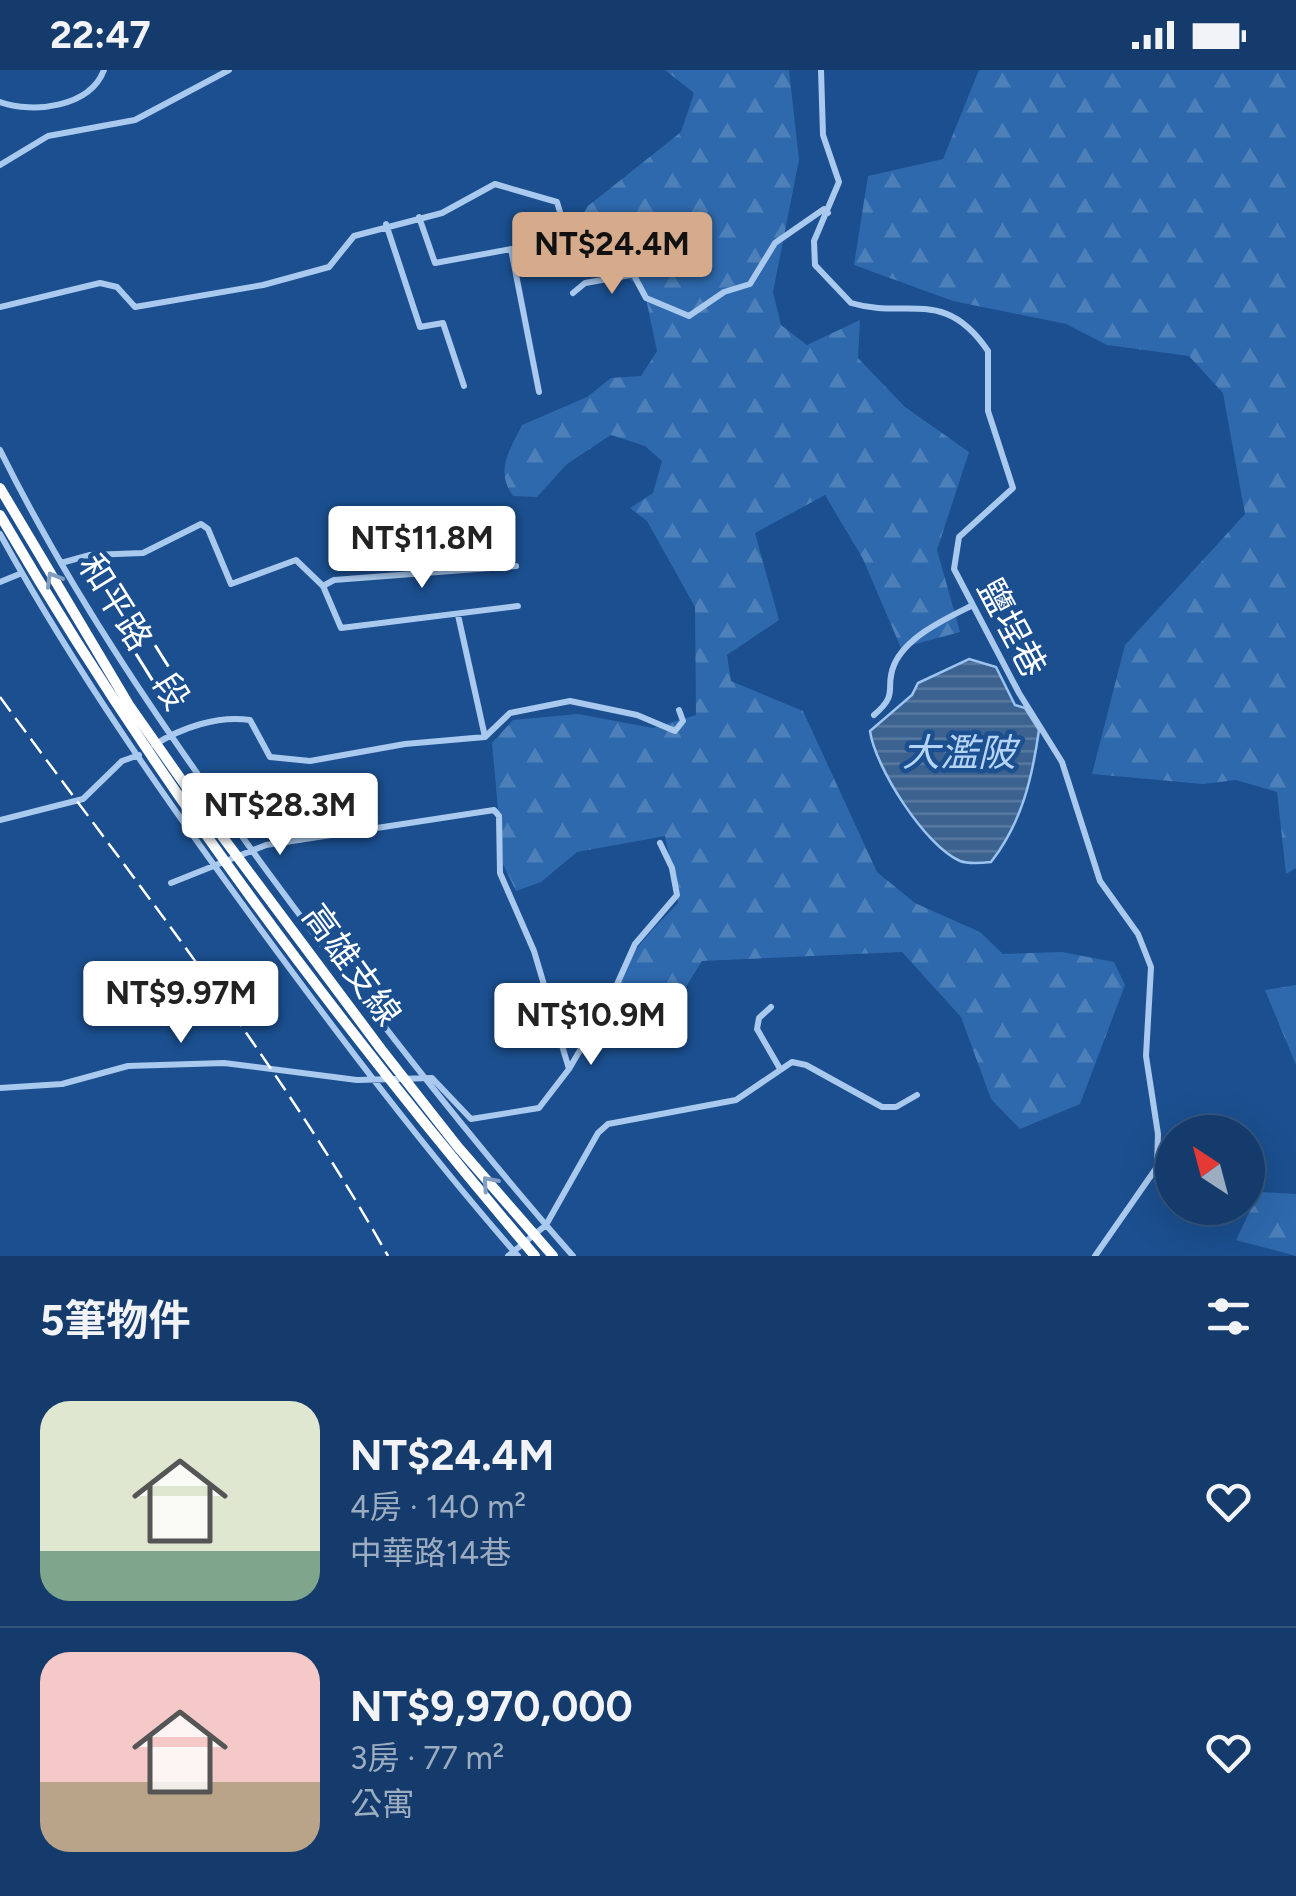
<!DOCTYPE html>
<html lang="zh-TW">
<head>
<meta charset="utf-8">
<style>
	body { margin:0; font-family:Figtree,"Noto Sans TC",sans-serif; background:#1d4271; color:#f1f3f6; height:100vh; display:flex; flex-direction:column; font-size:38px; white-space:nowrap }
	* { box-sizing:border-box; margin:0 }
	p { font-size:32px; color:#9dadc1 }
	.icon { flex:none; width:55px; height:55px; fill:none; stroke:currentColor; stroke-width:2; stroke-linecap:round; stroke-linejoin:round }
	.map { position:relative; height:1186px; overflow:hidden }
	.sheet { display:flex; flex-direction:column; background:#143b6b; flex:1 }
	.sheet>* { flex:none }
	.needle { width:65px; rotate:324deg }
	.tools { position:absolute; left:1155px; top:1045px; display:grid; gap:20px }
	.tools a { display:grid; place-items:center; width:110px; height:110px; border-radius:50%; background:#143b6b; box-shadow:0 10px 40px #0002,0 0 0 2px #33557e; font-size:50px }
	.price { position:absolute; translate:-50% -85px; padding:0 22px; border-radius:10px; background:#fff; color:#222; font-size:32px; line-height:65px; filter:drop-shadow(0 2px 5px #0008) }
	.price::after { content:''; position:absolute; left:50%; top:60px; width:30px; height:22px; margin-left:-15px; background:inherit; clip-path:polygon(0 0,100% 0,50% 100%) }
	.price.on { background:#d6ab8b; color:#111 }
	ul { padding:0; list-style:none }
	li { display:flex; align-items:center; gap:30px; height:250px; padding:0 40px }
	li+li { border-top:2px solid #33557e }
	li span { display:grid; place-items:center; flex:none; width:280px; height:200px; border-radius:30px; color:#555 }
	li>.icon { margin-inline-start:auto }
	span .icon { width:120px; height:120px; fill:#fffc; stroke-width:1 }
	li b { font-size:42px }
	h2 { display:flex; justify-content:space-between; align-items:center; height:120px; padding:0 40px; font-size:42px }
	.status { display:flex; justify-content:space-between; align-items:center; height:70px; padding:0 50px; background:#143b6b; direction:ltr }
	.status svg { height:28px; fill:currentColor }
	.map>svg:first-child { display:block }
	.forest { fill:url(#forest-firs) }
	.water { fill:url(#water-rules); stroke:#9cc4f0; stroke-width:2.5 }
	.lines { fill:none; stroke-linecap:round; stroke-linejoin:round }
	.minor { stroke:#a9c9ee; stroke-width:6 }
	.rail { stroke:#fff; stroke-width:2.5; stroke-dasharray:18 8; stroke-linecap:butt }
	.highway-bridge { stroke:#fff; stroke-width:10 }
	.oneway { stroke:#829ec1 }
	.labels { text-anchor:middle; dominant-baseline:central; stroke-width:9; stroke-linejoin:round; paint-order:stroke }
	.street-label { font-size:35px; fill:#fff; stroke:#1b4f8f }
	.water-label { font-size:38px; font-style:italic; fill:#b5d3f5; stroke:#1b4f8f }
</style>
</head>
<body>
<div class="status"><b>22:47</b><svg viewBox="0 0 49 12"><path d="M0 12V9h3v3zM5 12V6h3v6zM10 12V3h3v9zM15 12V0h3v12zM26 1h20v11H26zM47 4h2v5h-2z"/></svg></div>
<div class="map">
<svg width="1296" height="1186" viewBox="0 0 1296 1186">
	<defs>
		<pattern id="forest-firs" width="22" height="20" patternUnits="userSpaceOnUse" patternTransform="scale(2.5)"><rect width="22" height="20" fill="#2e69ad"/><path d="M5 1l3.5 6h-7zM16 11l3.5 6h-7z" fill="#4d80b9"/></pattern>
		<pattern id="water-rules" width="6" height="5" patternUnits="userSpaceOnUse" patternTransform="scale(2.5)"><rect width="6" height="5" fill="#3c6290"/><path d="M0 2.5h6" fill="none" stroke="#597aa1"/></pattern>
	</defs>
	<rect width="100%" height="100%" fill="#1b4f8f"/>
	<path class="forest" d="M665,0H789L799,90L773,222L781,255L807,275L860,250L858,288L905,337L969,382L937,480L960,562L901,578L863,489L825,425L755,463L779,550L727,585L731,611L803,641L877,802L915,833L980,862L1003,884L1062,882L1114,892L1125,915L1080,1034L1020,1059L991,1029L961,947L902,882L702,891L655,966L613,946C615,894 644,869 678,833L665,766L577,782L541,812L516,821L503,794L492,673L513,650L578,644L653,658L696,645L695,537L647,451L630,438L653,423L662,391L645,376L611,365L567,394L537,427L513,426C495,401 509,381 522,355L587,327L611,308L641,306L657,281L644,219L604,193H580L562,178L588,136L681,62L694,23Z
		M979,0H1296V798L1286,804L1277,722L1236,710L1203,714L1092,704L1125,575L1245,444L1223,323L1189,286L1107,275L1066,254L953,231L854,195L868,106L943,89Z
		M1296,915V995L1265,920Z
		M1259,1122L1296,1124V1186L1236,1170Z"/>
	<path class="water" d="M969,589L996,597L1015,635L1025,638L1039,660C1032,709 1022,752 991,792C982,793 968,794 960,791C925,776 875,697 870,661L912,625L918,613Z"/>
	<g class="lines">
		<path class="minor" d="M821,0L823,65L839,112L814,171L815,195L851,233C907,250 944,216 988,281V341L1013,418L959,467L954,499L1019,623L1062,692L1100,811L1138,864L1151,897L1146,986L1158,1064L1157,1097L1095,1186
			M0,32C34,44 90,37 104,0
			M0,95L48,66L135,50L229,0
			M419,147L435,193L511,179L539,322
			M386,154L420,257L443,253L464,316
			M573,223L585,213L636,204
			M0,237L100,213L117,217L135,237L263,215L329,197L354,166L442,143L495,114L557,132L568,169L629,196L646,228L689,246L724,222L750,214L775,173L824,139L828,143
			M0,380C74,530 169,666 267,801C365,934 464,1062 573,1186
			M0,464C76,602 166,730 259,857C342,970 426,1081 518,1186
			M61,493L90,485L143,483L201,454L208,459L231,514L296,490L323,516L341,558L518,536
			M0,512L22,503
			M323,516L334,510L516,496
			M458,545L485,667
			M874,645C900,623 884,619 894,595C906,567 945,549 971,536
			M154,675C181,658 218,645 250,650L270,687L310,691L405,674L485,667L510,643L570,631L637,645L675,661L683,651L679,640
			M0,750L83,729L122,691L139,685
			M171,813L266,775L494,740L499,746L500,803L534,881L569,999
			M771,937L759,948L757,959L779,997
			M0,1018L62,1014L128,996L224,993L357,1010L432,1008L471,1049L539,1038L569,999L593,958L601,930L614,921L635,874L677,825L672,798L660,773
			M508,1186L546,1155L598,1063L608,1054L736,1030L792,992L806,995L882,1037H896L917,1025"/>
		<path class="rail" d="M0,627C133,809 277,989 388,1186"/>
		<path class="highway-bridge" d="M0,418L129,635L204,742L381,979L458,1077L553,1186
			M0,445C154,710 337,953 535,1186"/>
	</g>
	<defs><path id="oneway-chevron" d="M-2-3.5L2.5 0L-2 3.5" fill="none" stroke-width="1.6" stroke-linecap="round" stroke-linejoin="round" transform="scale(2.5)"/></defs>
	<g class="oneway">
		<use href="#oneway-chevron" transform="translate(53 509) rotate(-120)"/>
		<use href="#oneway-chevron" transform="translate(489 1113) rotate(-131)"/>
	</g>
	<g class="labels">
		<g class="street-label">
			<text transform="translate(1012 558) rotate(62)">鹽埕巷</text>
			<text transform="translate(134 562) rotate(58)">和平路二段</text>
			<text transform="translate(352 895) rotate(54)">高雄支線</text>
		</g>
		<g class="water-label">
			<text x="959" y="683">大濫陂</text>
		</g>
	</g>
</svg>
<div class="tools">
<a><svg class="needle" viewBox="-14 -14 28 28"><path d="M0-13l5 13h-10z" fill="#e53935"/><path d="M0 13l5-13h-10z" fill="#9dadc1"/></svg></a>
</div>
<b class="price on" style="left:612px;top:227px">NT$24.4M</b>
<b class="price" style="left:422px;top:521px">NT$11.8M</b>
<b class="price" style="left:280px;top:788px">NT$28.3M</b>
<b class="price" style="left:181px;top:976px">NT$9.97M</b>
<b class="price" style="left:591px;top:998px">NT$10.9M</b>
</div>
<section class="sheet">
<h2>5筆物件<svg class="icon" aria-label="filters" viewBox="0 0 24 24"><path d="M4 7h16M4 17h16"/><circle cx="9" cy="7" r="2"/><circle cx="15" cy="17" r="2"/></svg></h2>
<ul>
<li><span style="background:linear-gradient(#dfe7d0 75%,#7fa58c 0)"><svg class="icon" aria-label="home" viewBox="0 0 24 24"><path d="M3 11l9-7 9 7M6 9v11h12V9"/></svg></span><div><b>NT$24.4M</b><p>4房 · 140 m²</p><p>中華路14巷</p></div><svg class="icon" aria-label="heart" viewBox="0 0 24 24"><path d="M12 20l-8-8c-3-5 5-10 8-4 3-6 11-1 8 4z"/></svg></li>
<li><span style="background:linear-gradient(#f6c9c9 65%,#b9a48a 0)"><svg class="icon" aria-label="home" viewBox="0 0 24 24"><path d="M3 11l9-7 9 7M6 9v11h12V9"/></svg></span><div><b>NT$9,970,000</b><p>3房 · 77 m²</p><p>公寓</p></div><svg class="icon" aria-label="heart" viewBox="0 0 24 24"><path d="M12 20l-8-8c-3-5 5-10 8-4 3-6 11-1 8 4z"/></svg></li>
</ul>
</section>
</body>
</html>
